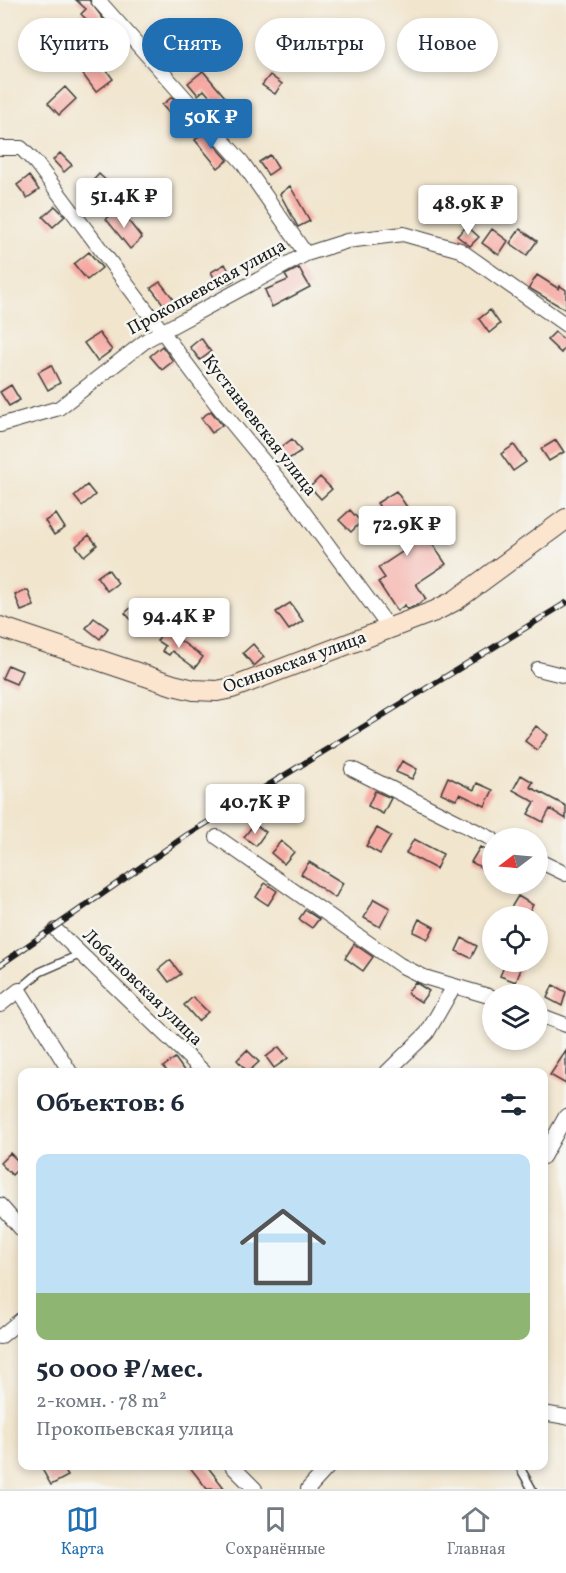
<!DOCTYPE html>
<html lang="ru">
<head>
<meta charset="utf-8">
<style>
	body { margin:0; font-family:Vollkorn,serif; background:#f6f6f7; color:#1f2937; height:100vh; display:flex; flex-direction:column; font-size:22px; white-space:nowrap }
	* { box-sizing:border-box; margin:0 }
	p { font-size:20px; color:#747a83 }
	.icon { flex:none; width:33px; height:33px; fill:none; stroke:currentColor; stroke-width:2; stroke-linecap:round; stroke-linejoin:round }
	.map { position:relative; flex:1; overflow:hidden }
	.drawer { position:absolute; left:18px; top:1068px; width:530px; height:402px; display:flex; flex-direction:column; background:#fff; border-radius:12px; box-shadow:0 3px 9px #0003 }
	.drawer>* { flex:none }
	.guide { position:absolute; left:18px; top:18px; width:531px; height:54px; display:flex; gap:12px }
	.needle { width:39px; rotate:254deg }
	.controls { position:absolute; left:482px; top:828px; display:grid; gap:12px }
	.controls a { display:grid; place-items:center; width:66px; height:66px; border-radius:50%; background:#fff; box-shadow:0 3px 9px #0003; font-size:30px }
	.price { position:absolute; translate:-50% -51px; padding:0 14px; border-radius:6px; background:#fff; color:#222; font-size:20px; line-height:39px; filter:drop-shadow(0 2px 3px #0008) }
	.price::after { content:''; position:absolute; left:50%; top:36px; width:18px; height:14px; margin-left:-9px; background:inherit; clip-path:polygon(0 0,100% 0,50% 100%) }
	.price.selected { background:#1f6fb2; color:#fff }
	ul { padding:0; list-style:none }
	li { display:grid; align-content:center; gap:12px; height:318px; padding:0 18px }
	li span { display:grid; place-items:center; height:186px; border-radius:12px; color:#555 }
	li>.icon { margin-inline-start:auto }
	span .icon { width:108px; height:108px; fill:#fffc; stroke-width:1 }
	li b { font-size:26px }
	h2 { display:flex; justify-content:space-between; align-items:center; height:72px; padding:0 18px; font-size:26px }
	.tag { padding:0 21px; border-radius:27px; background:#fff; box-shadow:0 3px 9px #0003; font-size:21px; line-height:54px }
	.tag.selected { background:#1f6fb2; color:#fff }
	.dock { display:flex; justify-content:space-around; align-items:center; height:84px; border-top:2px solid #e0e1e3; background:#fff; font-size:16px; color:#747a83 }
	.dock a { display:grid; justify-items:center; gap:3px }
	.dock .selected { color:#1f6fb2 }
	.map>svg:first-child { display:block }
	.building { fill:#f6a9a2 }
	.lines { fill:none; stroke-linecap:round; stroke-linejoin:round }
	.lane-casing { stroke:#3c3a37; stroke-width:10 }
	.street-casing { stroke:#3c3a37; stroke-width:16 }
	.secondary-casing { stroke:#3c3a37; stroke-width:22 }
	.lane { stroke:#fff; stroke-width:7 }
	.street { stroke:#fff; stroke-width:14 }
	.secondary { stroke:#fce5cf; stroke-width:20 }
	.rail-casing { stroke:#1c1c1c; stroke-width:6 }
	.rail { stroke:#f6f6f2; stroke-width:4; stroke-dasharray:11; stroke-linecap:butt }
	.labels { text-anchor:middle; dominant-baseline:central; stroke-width:5; stroke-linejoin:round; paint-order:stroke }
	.street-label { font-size:18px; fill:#1c1c1c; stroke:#f6f6f2 }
</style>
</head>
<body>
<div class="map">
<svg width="566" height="1489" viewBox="0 0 566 1489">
	<rect width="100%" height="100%" fill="#f6f6f2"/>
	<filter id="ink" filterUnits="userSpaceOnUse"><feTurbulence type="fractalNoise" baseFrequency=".0167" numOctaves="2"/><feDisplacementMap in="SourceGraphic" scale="12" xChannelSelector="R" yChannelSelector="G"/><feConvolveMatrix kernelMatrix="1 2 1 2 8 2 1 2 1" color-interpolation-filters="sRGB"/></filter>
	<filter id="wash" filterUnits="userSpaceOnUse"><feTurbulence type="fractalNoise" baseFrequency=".008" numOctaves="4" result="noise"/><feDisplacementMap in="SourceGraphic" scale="24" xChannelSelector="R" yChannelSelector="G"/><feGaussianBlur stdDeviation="1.35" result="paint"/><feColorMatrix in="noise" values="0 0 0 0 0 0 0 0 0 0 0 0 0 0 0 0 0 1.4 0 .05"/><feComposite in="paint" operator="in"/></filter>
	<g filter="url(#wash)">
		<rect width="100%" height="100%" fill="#f1e5cd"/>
		<g id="blocks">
			<path class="building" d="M76,0H89L105,21L97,30L81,14L86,9Z
				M98,59L113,79L96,92L81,72Z
				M203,71L225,97L216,104L204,90L198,95L188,83Z
				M270,75L282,84L275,94L262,85Z
				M65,87L76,99L59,115L48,103Z
				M172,97L186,113L176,121L162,105Z
				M203,132L228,160L218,168L195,140Z
				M60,153L72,165L64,172L53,160Z
				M270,155L278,168L268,175L259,162Z
				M99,174L112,186L100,198L87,187Z
				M29,176L39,190L27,198L17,185Z
				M290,186L310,221L298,227L280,194Z
				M55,206L65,216L53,227L43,217Z
				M119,209L142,238L130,249L106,219Z
				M467,226L479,237L470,246L457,236Z
				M492,229L508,241L499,255L482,243Z
				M520,229L537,241L527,255L510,243Z
				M89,252L102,268L87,280L74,264Z
				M225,264L234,280L220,288L211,272Z
				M299,268L310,287L272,307L265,290L288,280L285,275Z
				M537,275L559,289L560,286L566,290V310L529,288Z
				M160,282L176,302L167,309L151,288Z
				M490,310L500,324L489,333L479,319Z
				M555,332L566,341V346L561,353L547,340Z
				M99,333L112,350L97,361L84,343Z
				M201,338L211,352L200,360L190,347Z
				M162,346L173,361L162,370L150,356Z
				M51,365L60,383L48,390L38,372Z
				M11,385L20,400L9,406L0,392Z
				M211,411L222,425L212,433L201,418Z
				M292,439L301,451L287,460L279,449Z
				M556,440L564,452L549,461L541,449Z
				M514,445L526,462L513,471L501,454Z
				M320,477L332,489L321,499L310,487Z
				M87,485L95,495L82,506L74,496Z
				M396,491L446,564L416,584L426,599L417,605L407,609L405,605L397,611L378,582L385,578L378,568L408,548L377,503Z
				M350,510L361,522L351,532L339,520Z
				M56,514L65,528L54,535L45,521Z
				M89,535L97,545L84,556L76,546Z
				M108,569L118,583L107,591L97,577Z
				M28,590L34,606L21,611L15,595Z
				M290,603L303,621L289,630L276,612Z
				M135,604L146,616L136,625L125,613Z
				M94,618L108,628L100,639L86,628Z
				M164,629L203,657L195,668L172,651L169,655L162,651L165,646L157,641Z
				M253,644L264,657L254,666L243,653Z
				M8,665L22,671L16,684L2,678Z
				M536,726L548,735L537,750L525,741Z
				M402,761L417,769L412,779L396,772Z
				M521,775L533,782L530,787L566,806V819L550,809L543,822L528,814L535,802L513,790Z
				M448,777L474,790L477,783L493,790L485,806L460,794L456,800L441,793Z
				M375,791L391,798L383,814L368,806Z
				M254,824L266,832L256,846L244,837Z
				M377,828L391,836L380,854L366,846Z
				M414,839L443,854L436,869L406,853Z
				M281,841L294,852L284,864L271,853Z
				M480,847L492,854L486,870L471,862Z
				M309,862L343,883L335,898L301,874Z
				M265,883L277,891L268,905L256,897Z
				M518,896L533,905L526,916H519L509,911Z
				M374,899L390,908L380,927L364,918Z
				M305,910L319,919L312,928L299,919Z
				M419,919L434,927L428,939L413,932Z
				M462,938L477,946L471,958L456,951Z
				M354,944L373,957L363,971L345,958Z
				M170,960L181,974L169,982L159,969Z
				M506,962L521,969L516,982L500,976Z
				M415,982L429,991L421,1002L407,993Z
				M553,985L566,992L562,1006L547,998Z
				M193,997L208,1012L198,1021L184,1005Z
				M279,1047L288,1058L274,1068L266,1057Z
				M247,1050L259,1062L248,1072L237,1060Z
				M566,1051V1084L550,1075Z
				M175,1058L185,1072H168L163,1067Z
				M10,1153L22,1165L12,1175L0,1163Z
				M48,1466H62L68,1476L51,1485L42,1469Z
				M189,1466H207L225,1489H207Z"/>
		</g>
	</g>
	<g filter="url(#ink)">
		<use href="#blocks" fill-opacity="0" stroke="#3c3a37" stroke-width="1.5"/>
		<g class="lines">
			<defs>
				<path id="lane" d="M19,990L40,972L81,954
					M519,1466L532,1489"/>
				<path id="street" d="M98,0L242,162L306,254
					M0,148H21L36,163L218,406L292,496L390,629
					M0,425L59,408L148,339L306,254L347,241L403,234L460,250L566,325
					M538,669L566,676
					M352,769L492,839
					M217,837L400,965L424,977L492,997
					M537,860L566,874
					M56,930L204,1072
					M0,1005L19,990L70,1072
					M537,1014L566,1025
					M387,1072L427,1033L454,986
					M543,1157L566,1116
					M0,1205L22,1230
					M0,1337L22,1319
					M543,1413L566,1417
					M232,1466L255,1489
					M308,1489L329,1466"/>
				<path id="secondary" d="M0,627L173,685L194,690L217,691L232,688L435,611L456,600L566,519"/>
			</defs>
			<use href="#lane" class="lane-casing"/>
			<use href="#street" class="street-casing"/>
			<use href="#secondary" class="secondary-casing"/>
			<use href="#lane" class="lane"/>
			<use href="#street" class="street"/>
			<use href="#secondary" class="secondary"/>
			<defs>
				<path id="rail" d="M0,965L187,835L566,603"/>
			</defs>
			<use href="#rail" class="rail-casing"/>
			<use href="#rail" class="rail"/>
		</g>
	</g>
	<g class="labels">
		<g class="street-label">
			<text transform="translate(207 288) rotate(-29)">Прокопьевская улица</text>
			<text transform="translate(259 426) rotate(52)">Кустанаевская улица</text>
			<text transform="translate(295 663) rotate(-20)">Осиновская улица</text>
			<text transform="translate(142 988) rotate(44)">Лобановская улица</text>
		</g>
	</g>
</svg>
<div class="controls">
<a><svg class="needle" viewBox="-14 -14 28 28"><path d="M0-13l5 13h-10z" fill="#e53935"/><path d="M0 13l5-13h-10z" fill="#747a83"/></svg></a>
<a><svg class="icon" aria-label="locate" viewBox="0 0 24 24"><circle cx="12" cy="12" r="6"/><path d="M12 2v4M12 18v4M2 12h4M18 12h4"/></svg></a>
<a><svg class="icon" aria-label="layers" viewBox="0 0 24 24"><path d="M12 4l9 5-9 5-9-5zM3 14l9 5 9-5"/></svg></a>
</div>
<b class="price selected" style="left:211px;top:150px">50K ₽</b>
<b class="price" style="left:124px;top:229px">51.4K ₽</b>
<b class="price" style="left:468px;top:236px">48.9K ₽</b>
<b class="price" style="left:407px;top:557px">72.9K ₽</b>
<b class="price" style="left:179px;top:649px">94.4K ₽</b>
<b class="price" style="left:255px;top:835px">40.7K ₽</b>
<div class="guide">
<a class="tag">Купить</a>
<a class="tag selected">Снять</a>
<a class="tag">Фильтры</a>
<a class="tag">Новое</a>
</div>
<section class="drawer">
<h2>Объектов: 6<svg class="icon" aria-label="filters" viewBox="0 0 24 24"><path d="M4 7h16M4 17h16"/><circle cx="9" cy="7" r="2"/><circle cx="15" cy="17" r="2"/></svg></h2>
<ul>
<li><span style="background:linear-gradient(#bfe0f5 75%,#8fb573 0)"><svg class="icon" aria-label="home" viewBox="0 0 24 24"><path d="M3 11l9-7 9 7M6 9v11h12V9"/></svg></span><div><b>50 000 ₽/мес.</b><p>2-комн. · 78 m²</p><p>Прокопьевская улица</p></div></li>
</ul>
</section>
</div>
<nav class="dock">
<a class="selected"><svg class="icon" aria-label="map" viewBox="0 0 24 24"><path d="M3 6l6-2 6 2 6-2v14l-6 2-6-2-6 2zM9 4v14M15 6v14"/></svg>Карта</a>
<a><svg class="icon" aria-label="saved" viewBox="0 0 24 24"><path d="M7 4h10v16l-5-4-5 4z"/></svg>Сохранённые</a>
<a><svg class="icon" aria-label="home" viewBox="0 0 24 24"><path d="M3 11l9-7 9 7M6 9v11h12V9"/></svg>Главная</a>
</nav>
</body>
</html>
